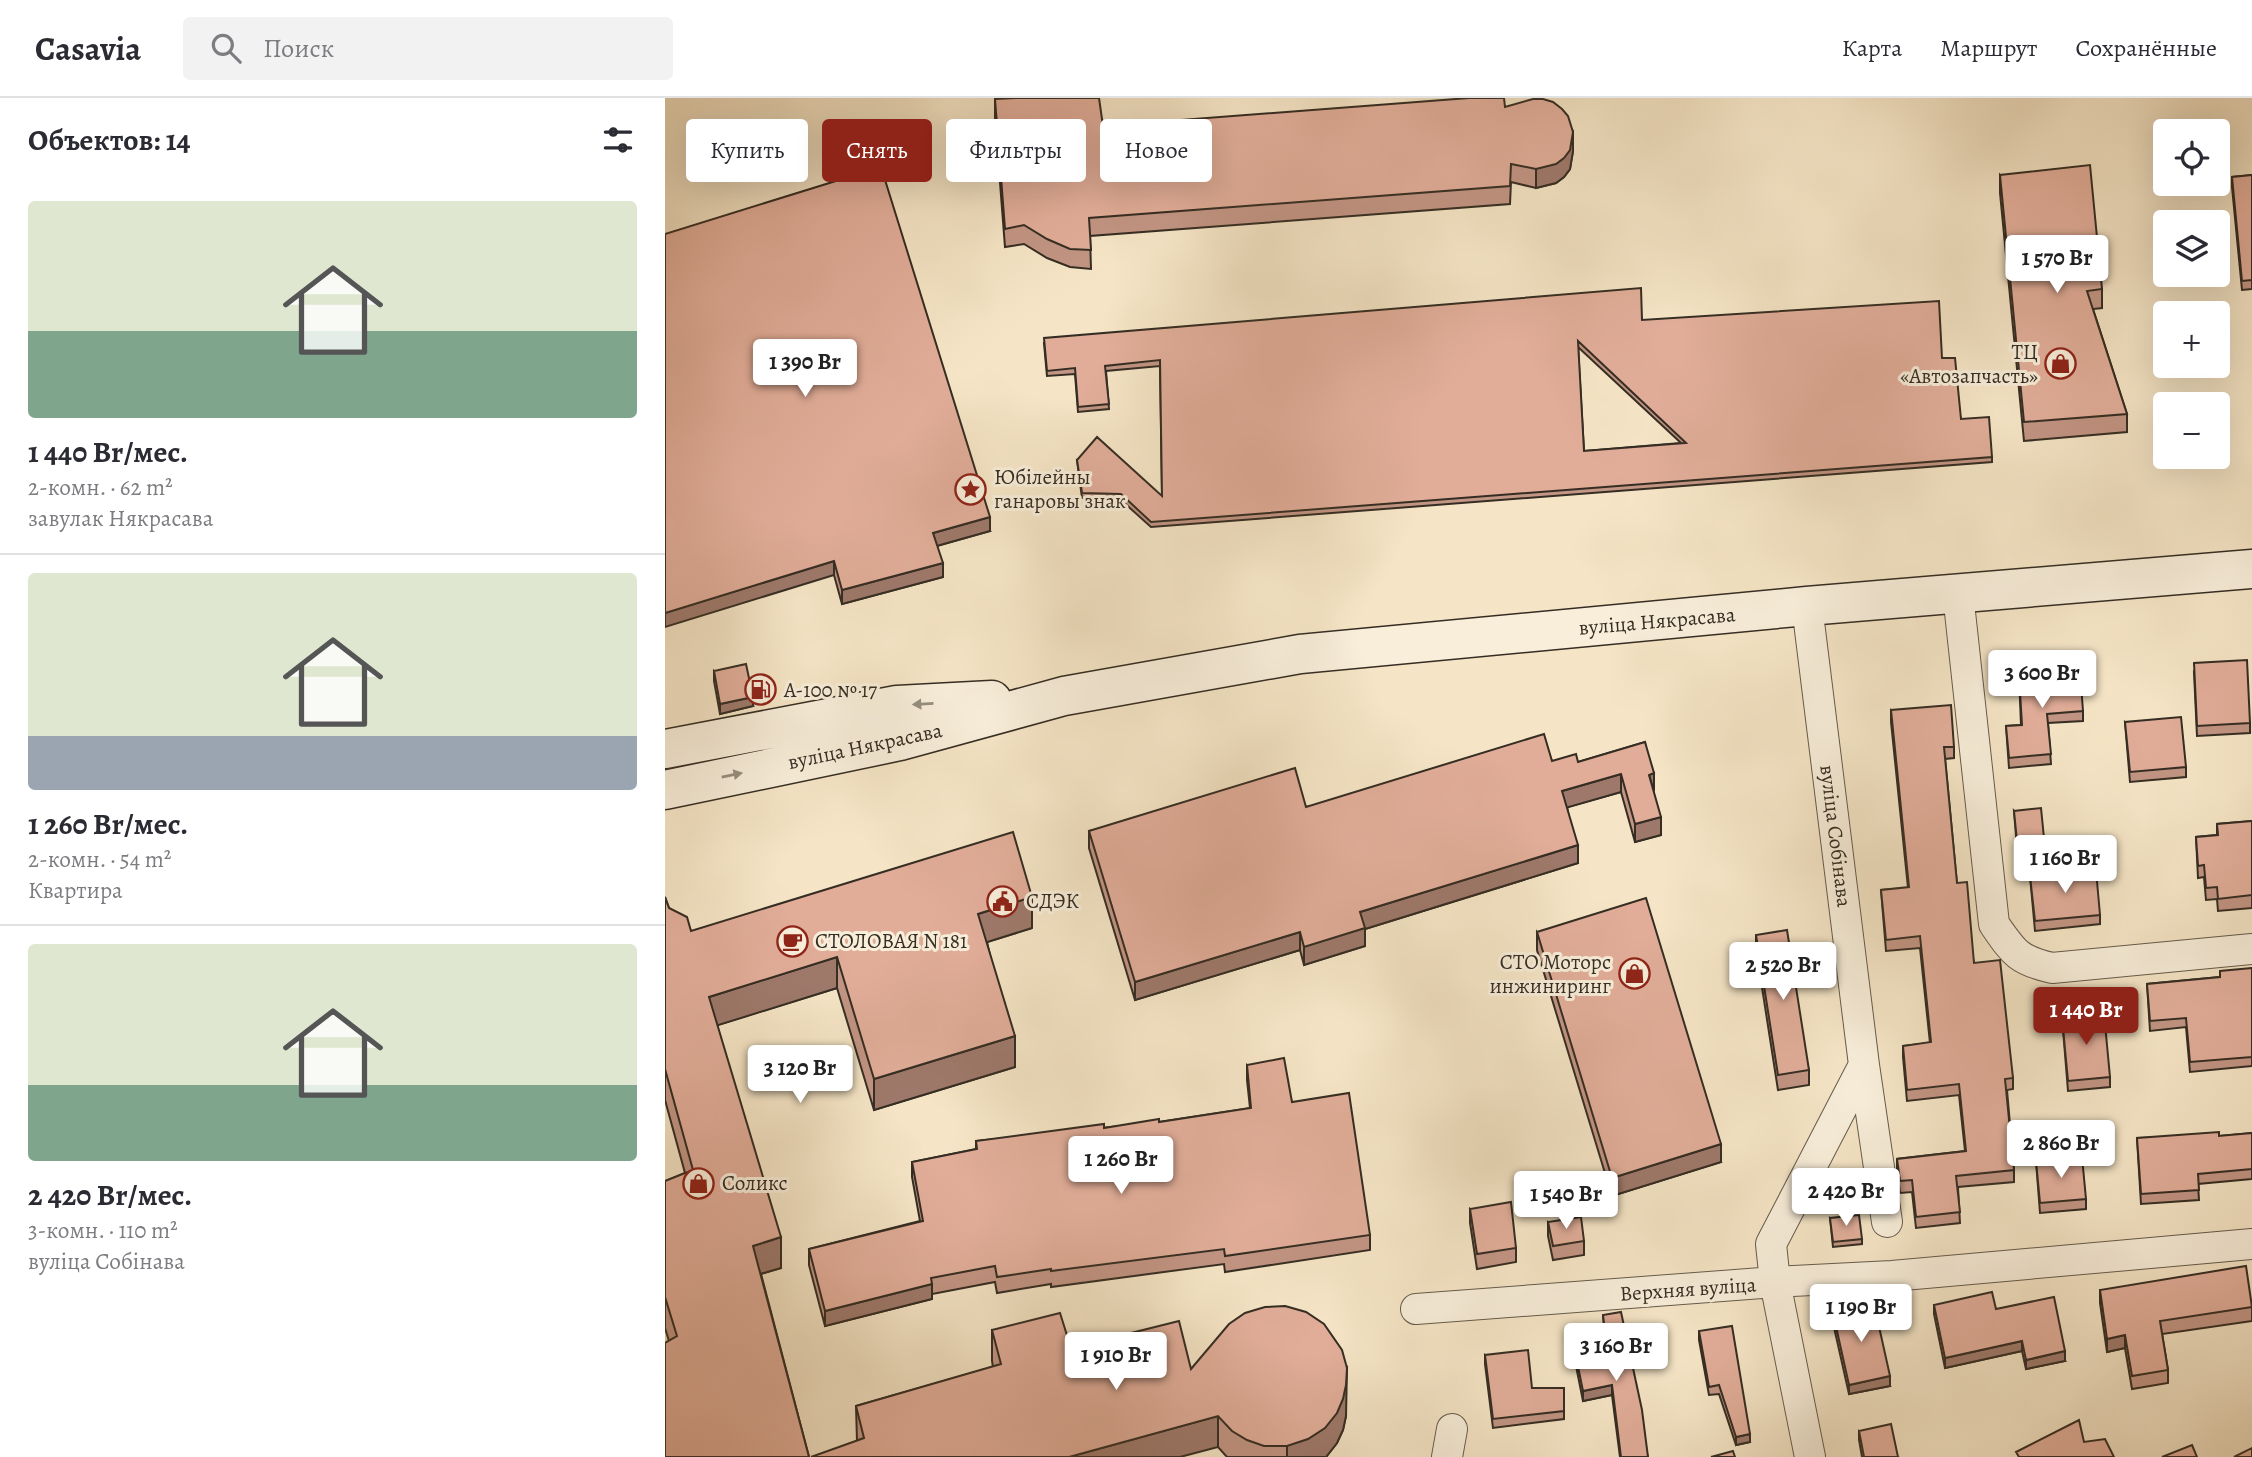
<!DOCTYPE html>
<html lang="ru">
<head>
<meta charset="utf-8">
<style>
	body { margin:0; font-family:Alegreya,serif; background:#f2f2f3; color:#2b2b33; height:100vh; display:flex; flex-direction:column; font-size:26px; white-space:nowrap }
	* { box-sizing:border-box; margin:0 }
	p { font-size:23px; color:#7c7c81 }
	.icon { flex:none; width:38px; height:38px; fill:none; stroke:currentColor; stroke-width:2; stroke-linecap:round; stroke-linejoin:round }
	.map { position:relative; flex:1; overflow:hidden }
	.panel { display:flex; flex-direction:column; background:#fff; width:665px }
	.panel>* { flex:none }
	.hud { position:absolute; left:21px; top:21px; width:665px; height:63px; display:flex; gap:14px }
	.controls { position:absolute; left:1488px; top:21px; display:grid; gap:14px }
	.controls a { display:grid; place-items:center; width:77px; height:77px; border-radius:7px; background:#fff; box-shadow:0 7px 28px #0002; font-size:35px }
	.price { position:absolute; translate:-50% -60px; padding:0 16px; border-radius:7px; background:#fff; color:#222; font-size:23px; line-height:46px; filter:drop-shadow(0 2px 4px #0008) }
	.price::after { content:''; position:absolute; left:50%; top:42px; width:21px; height:16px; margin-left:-10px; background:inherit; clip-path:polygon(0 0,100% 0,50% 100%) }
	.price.on { background:#8f2418; color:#fff }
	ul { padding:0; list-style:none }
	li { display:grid; align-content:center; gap:14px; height:371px; padding:0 28px }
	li+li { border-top:2px solid #e1e1e2 }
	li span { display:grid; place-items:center; height:217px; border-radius:7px; color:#555 }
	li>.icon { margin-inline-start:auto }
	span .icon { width:126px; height:126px; fill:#fffc; stroke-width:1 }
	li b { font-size:30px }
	h2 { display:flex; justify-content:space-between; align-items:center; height:84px; padding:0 28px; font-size:30px }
	.tag { padding:0 24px; border-radius:7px; background:#fff; box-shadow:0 7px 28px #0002; font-size:24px; line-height:63px }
	.tag.on { background:#8f2418; color:#fff }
	header { display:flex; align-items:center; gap:42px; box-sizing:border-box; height:98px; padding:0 35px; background:#fff; border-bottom:2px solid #e1e1e2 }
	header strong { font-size:33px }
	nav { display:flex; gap:38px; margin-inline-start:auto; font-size:24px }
	.search { width:490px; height:63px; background:#f2f2f3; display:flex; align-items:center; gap:18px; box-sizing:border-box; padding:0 24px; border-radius:7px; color:#7c7c81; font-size:26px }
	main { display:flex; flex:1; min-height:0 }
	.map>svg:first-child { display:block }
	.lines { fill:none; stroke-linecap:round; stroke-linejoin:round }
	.minor-casing { stroke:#655b4c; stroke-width:32 }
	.secondary-casing { stroke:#352d23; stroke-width:41 }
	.minor { stroke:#f8eeda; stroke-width:30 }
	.secondary { stroke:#f8eeda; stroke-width:38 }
	.wall { fill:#c29584; stroke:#352d23; stroke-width:2; fill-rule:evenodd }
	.shaded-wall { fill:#9e796b; stroke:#352d23; stroke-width:2 }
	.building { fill:#e1ad99; stroke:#352d23; stroke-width:2; fill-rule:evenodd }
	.oneway { fill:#968e7e }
	.labels { text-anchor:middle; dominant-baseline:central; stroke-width:6; stroke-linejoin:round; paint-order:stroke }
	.poi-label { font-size:21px; fill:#352d23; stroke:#f8eeda; text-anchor:start }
	.street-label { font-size:21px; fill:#352d23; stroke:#f8eeda }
</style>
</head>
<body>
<header>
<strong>Casavia</strong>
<div class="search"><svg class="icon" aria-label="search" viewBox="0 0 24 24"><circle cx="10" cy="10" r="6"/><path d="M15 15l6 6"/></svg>Поиск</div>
<nav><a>Карта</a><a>Маршрут</a><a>Сохранённые</a></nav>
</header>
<main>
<section class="panel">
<h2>Объектов: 14<svg class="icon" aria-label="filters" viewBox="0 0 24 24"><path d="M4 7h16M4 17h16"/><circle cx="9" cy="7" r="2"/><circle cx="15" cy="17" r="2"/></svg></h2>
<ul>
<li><span style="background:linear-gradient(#dfe7d0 60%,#7fa58c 0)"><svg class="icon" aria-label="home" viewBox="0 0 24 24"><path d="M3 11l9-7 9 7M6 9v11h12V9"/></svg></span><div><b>1 440 Br/мес.</b><p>2-комн. · 62 m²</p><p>завулак Някрасава</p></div></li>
<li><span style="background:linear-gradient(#dfe7d0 75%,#9aa5b1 0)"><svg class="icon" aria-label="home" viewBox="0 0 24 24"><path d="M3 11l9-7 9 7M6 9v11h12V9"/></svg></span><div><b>1 260 Br/мес.</b><p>2-комн. · 54 m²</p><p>Квартира</p></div></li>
<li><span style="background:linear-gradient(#dfe7d0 65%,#7fa58c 0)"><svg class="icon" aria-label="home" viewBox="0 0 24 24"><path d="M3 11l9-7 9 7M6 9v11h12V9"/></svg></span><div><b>2 420 Br/мес.</b><p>3-комн. · 110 m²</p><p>вуліца Собінава</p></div></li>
</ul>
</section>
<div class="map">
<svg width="1587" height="1359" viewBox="0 0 1587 1359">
	<rect width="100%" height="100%" fill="#f5e5c6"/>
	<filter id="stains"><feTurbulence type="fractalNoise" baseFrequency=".00286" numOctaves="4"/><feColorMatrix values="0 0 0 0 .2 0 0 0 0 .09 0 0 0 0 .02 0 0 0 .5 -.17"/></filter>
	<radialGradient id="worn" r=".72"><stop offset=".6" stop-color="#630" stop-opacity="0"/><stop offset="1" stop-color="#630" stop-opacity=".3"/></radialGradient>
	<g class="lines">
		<defs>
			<path id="minor" d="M1293,496L1329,826C1349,855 1353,862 1387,870L1587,851
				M1142,508L1199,967L1222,1124
				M751,1211L1110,1184L1227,1178L1587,1146
				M782,1359L787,1331
				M1145,1359L1110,1184L1106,1146L1199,967"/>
			<path id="secondary" d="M0,651L232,607L327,602
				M0,692L235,643L399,598L635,556L1142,508L1587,471"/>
		</defs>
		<use href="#minor" class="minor-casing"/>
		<use href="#secondary" class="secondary-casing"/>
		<use href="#minor" class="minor"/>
		<use href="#secondary" class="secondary"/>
	</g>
	<path class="wall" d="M330,1L438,28L840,9L908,53L905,71L899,79L891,85L871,90L846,84L845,106L425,138L426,171L405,169L382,160L359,146L340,149L330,20Z
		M1335,77L1437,191V210L1428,211L1462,316V334L1359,343L1335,95Z
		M1587,77V191L1577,192L1567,89V79Z
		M0,136L325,433L272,448L278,479L177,506L169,477Z
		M977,222L1277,260L1296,321L1327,359V364L486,429L456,402L417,400L412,362L497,398L495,268L441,273L444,311L413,314L410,276L382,278L379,245ZM913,249L1016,345L919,353Z
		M49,573L88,608L55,616L49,583Z
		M1529,574L1585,625V635L1532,638Z
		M1354,577L1418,613V623L1383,625L1386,666L1344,670L1341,628L1356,627Z
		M1226,612L1289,649V660L1280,661L1292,785L1309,865L1348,980V991L1342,992L1349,1072V1084L1293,1089L1295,1125L1251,1130L1247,1094L1235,1095L1232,1073V1061L1300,1053L1294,997L1242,1003L1238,959V948L1265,945L1255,850L1221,853L1216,792L1243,790L1226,624Z
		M1460,624L1521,669V679L1465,684Z
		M980,644L996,737L970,744L956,694L902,709L913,765L700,831V848L639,867L635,852L470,902L424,750V733L641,709L887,663L913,664Z
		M1349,713L1380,750V760L1353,763Z
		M1587,723V810L1553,813L1552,801L1541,802L1539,779L1533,780L1531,739L1552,737V726Z
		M1365,778L1435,817V826L1370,833Z
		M0,799L4,810L26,833L367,830L322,844L350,969L209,1012L172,890L52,927L116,1170L96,1176L144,1359L4,1243L0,1230V1083L20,1075L0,1002Z
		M872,834L1056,1064L947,1098L872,852Z
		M1091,837L1144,972V987L1113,992L1091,851Z
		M1587,870V968L1525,974L1521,929L1485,933L1482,886L1555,879Z
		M1397,919L1445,979V989L1403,993Z
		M582,967L627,1004L705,1137V1152L560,1174L559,1166L386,1189V1186L332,1195L330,1184L267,1196V1201L160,1228L144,1167V1151L255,1123L247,1079V1064L311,1051V1043L494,1024L585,1010L582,982Z
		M1587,1035V1081L1533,1086L1534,1102L1476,1106L1472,1040L1554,1038Z
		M1371,1063L1421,1101V1111L1375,1115Z
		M805,1111L851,1150V1164L812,1171L805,1125Z
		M1165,1120L1197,1141V1146L1168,1149Z
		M883,1124L919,1143V1157L888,1162L883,1138Z
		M1435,1192L1587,1209V1223L1497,1236L1503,1272V1285L1467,1291L1460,1250L1442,1254L1435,1205Z
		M1269,1207L1331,1211L1400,1263L1361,1271L1357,1253L1280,1270L1269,1216Z
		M1168,1215L1225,1288L1184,1296L1168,1225Z
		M938,1217L983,1359H955L947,1297L918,1303L909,1258V1249L940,1242Z
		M327,1232L406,1250L526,1271L681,1318L678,1332L672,1345L661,1359H562L553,1349L192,1343L191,1308L328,1269L327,1263Z
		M1034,1233L1085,1344L1071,1347L1054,1296L1044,1297L1034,1242Z
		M820,1257L867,1290H899V1321L828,1330L820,1266Z
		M1194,1333L1233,1359H1197L1194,1342Z"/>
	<path class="shaded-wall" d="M908,34V53L905,71L899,79L891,85L871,90V71Z
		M325,419V433L268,449V435Z
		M169,463V477L0,529V515Z
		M278,465V479L177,506V492Z
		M88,599V608L55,616V606Z
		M989,675V693L984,677Z
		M956,676V694L897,711V693Z
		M996,719V737L970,744V726Z
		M913,747V765L700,831V848L639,867V849L695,814Z
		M367,799V830L313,847V816Z
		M635,834V852L470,902V884Z
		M172,859V890L44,930V899Z
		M350,938V969L209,1012V981Z
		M1056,1046V1064L947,1098V1080Z
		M116,1139V1170L88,1178V1148Z
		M267,1186V1201L160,1228V1213Z
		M1460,1237V1250L1442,1254V1241Z
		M1357,1243V1253L1280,1270V1260Z
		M1400,1253V1263L1361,1271V1262Z
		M682,1270L681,1318L678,1332L672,1345L661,1359H622V1348Z
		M1225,1278V1288L1184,1296V1287Z
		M947,1287V1297L918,1303V1293Z
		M553,1318V1349L515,1359H404Z
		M1085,1336V1344L1071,1347V1339Z"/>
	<path class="building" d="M351,0H434L438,28L804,0H839L840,9L868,1H878L888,4L897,11L903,18L908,34L905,52L899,60L891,66L871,71L846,66L845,88L424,120L426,152L405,151L382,141L359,127L340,131L330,1Z
		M1425,67L1437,191L1422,193L1462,316L1359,324L1335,77Z
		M216,69L325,419L268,435L278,465L177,492L169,463L0,515V136Z
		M1587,77V182L1577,183L1567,79Z
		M976,190L977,222L1274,203L1277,260H1290L1296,321L1324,319L1327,359L486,424L456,396L417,395L412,362L432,339L497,398L495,262L440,268L444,306L413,309L410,270L382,273L379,240ZM913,243L1021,345L919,353Z
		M1582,562L1585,625L1532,628L1529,565Z
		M81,566L88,599L55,606L49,573Z
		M1415,573L1418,613L1382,616L1386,656L1344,660L1341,628L1357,627L1354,577Z
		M1286,607L1289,649H1279L1292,785L1302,784L1309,865L1335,862L1348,980L1340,981L1349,1072L1291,1078L1295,1114L1251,1119L1247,1082L1235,1083L1232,1061L1301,1053L1294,986L1242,992L1238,948L1266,944L1255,838L1221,842L1216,792L1244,789L1226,612Z
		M1516,619L1521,669L1465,674L1460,624Z
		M879,636L887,663L911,656L913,664L980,644L989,675L984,677L996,719L970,726L956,676L897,693L913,747L695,814L700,830L639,849L635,834L470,884L424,733L630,670L641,709Z
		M1376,710L1380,750L1353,753L1349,713Z
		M1587,723V797L1553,801L1552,789L1541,790L1539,767L1533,768L1531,739L1553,737L1552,726Z
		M348,734L367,799L313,816L350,938L209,981L172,859L44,899L116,1139L88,1148L144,1359H0V1245L12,1238L0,1199V1083L28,1072L0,971V799L4,810L22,819L26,833Z
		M1431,772L1435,817L1370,823L1365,778Z
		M981,800L1056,1046L947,1080L872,834Z
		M1122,832L1144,972L1113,977L1091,837Z
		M1587,870V959L1525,964L1521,920L1485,923L1482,886L1555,879V873Z
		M1439,915L1445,979L1403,983L1397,919Z
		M619,960L627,1004L684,995L705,1137L560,1158L559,1151L386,1173V1171L332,1179L330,1168L266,1180L267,1186L160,1213L144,1151L258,1123L247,1064L312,1051L311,1043L439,1026V1030L494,1021V1024L586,1010L582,967Z
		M1554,1034V1038L1587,1035V1071L1533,1076L1534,1092L1476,1096L1472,1040Z
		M1417,1059L1421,1101L1375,1105L1371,1063Z
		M846,1104L851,1150L812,1156L805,1111Z
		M1194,1117L1197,1141L1168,1144L1165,1120Z
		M916,1119L919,1143L888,1148L883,1124Z
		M1581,1168L1587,1209L1495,1223L1503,1272L1467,1278L1460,1237L1442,1241L1435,1192Z
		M1327,1194L1331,1211L1389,1199L1400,1253L1361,1262L1357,1243L1280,1260L1269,1207Z
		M1209,1206L1225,1278L1184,1287L1168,1215Z
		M620,1208L641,1214L659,1226L677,1252L682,1270L681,1287L678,1301L672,1315L660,1330L643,1341L622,1348H599L582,1342L567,1333L553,1318L404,1359H146L199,1340L191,1308L336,1266L327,1232L395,1215L406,1250L514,1223L526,1271L564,1226L580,1215L600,1209Z
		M956,1214L977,1312L983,1359H956L947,1287L918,1293L909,1249L941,1242L938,1217Z
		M1067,1228L1085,1336L1071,1339L1054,1287L1044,1289L1034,1233Z
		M863,1252L867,1290H899V1313L828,1321L820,1257Z
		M1414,1322L1419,1344L1440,1341L1449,1359H1354L1351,1354Z
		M1226,1326L1233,1359H1199L1194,1333Z
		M1527,1347L1532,1359H1497Z
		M1587,1350V1359H1569Z
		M1068,1353L1070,1359H1046Z"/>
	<defs><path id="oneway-solid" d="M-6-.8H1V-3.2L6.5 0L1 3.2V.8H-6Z" transform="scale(1.75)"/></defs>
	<g class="oneway">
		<use href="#oneway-solid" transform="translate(258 606) rotate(177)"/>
		<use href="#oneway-solid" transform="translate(67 677) rotate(-12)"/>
	</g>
	<defs>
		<symbol id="shop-ring" viewBox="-11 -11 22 22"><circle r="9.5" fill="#f8eeda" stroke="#8f2418" stroke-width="1.5"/><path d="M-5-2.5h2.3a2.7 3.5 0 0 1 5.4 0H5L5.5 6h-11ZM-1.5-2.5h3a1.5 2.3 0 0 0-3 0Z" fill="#8f2418"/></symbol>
		<symbol id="sight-ring" viewBox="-11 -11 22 22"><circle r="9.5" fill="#f8eeda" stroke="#8f2418" stroke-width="1.5"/><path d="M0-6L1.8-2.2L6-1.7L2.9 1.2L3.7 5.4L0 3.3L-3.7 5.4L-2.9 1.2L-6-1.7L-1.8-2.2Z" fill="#8f2418"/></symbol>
		<symbol id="fuel-ring" viewBox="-11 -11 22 22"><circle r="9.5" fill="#f8eeda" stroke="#8f2418" stroke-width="1.5"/><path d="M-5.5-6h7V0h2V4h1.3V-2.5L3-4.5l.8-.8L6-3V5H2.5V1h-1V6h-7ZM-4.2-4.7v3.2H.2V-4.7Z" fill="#8f2418"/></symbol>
		<symbol id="civic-ring" viewBox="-11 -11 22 22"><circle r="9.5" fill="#f8eeda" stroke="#8f2418" stroke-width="1.5"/><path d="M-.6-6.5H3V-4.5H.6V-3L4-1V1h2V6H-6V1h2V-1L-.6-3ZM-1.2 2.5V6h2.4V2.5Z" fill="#8f2418"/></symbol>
		<symbol id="cafe-ring" viewBox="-11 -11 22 22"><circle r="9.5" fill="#f8eeda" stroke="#8f2418" stroke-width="1.5"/><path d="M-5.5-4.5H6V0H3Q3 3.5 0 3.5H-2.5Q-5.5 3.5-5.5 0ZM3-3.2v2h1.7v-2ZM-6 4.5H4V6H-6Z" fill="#8f2418"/></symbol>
	</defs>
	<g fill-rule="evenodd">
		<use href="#shop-ring" x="1378" y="248" width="35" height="35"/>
		<use href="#sight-ring" x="288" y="374" width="35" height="35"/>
		<use href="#fuel-ring" x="78" y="574" width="35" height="35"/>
		<use href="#civic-ring" x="320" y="786" width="35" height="35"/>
		<use href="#cafe-ring" x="110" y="826" width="35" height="35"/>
		<use href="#shop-ring" x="952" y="858" width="35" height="35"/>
		<use href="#shop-ring" x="16" y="1068" width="35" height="35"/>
	</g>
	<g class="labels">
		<g class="poi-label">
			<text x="1373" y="254" text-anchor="end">ТЦ<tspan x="1373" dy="24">«Автозапчасть»</tspan></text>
			<text x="329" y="379">Юбілейны<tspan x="329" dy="24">ганаровы знак</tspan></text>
			<text x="119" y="592">А-100 № 17</text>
			<text x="361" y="803">СДЭК</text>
			<text x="150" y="843">СТОЛОВАЯ N 181</text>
			<text x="946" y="864" text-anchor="end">СТО Моторс<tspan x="946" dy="24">инжиниринг</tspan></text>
			<text x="57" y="1085">Соликс</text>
		</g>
		<g class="street-label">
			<text transform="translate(992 523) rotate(-5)">вуліца Някрасава</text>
			<text transform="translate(200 648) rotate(-12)">вуліца Някрасава</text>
			<text transform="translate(1171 738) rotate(83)">вуліца Собінава</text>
			<text transform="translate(1023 1191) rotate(-4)">Верхняя вуліца</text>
		</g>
	</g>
	<rect width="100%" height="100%" filter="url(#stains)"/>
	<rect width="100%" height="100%" fill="url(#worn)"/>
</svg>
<div class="controls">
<a><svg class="icon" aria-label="locate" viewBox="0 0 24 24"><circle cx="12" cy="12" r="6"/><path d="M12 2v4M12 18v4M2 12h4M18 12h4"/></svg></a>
<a><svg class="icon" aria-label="layers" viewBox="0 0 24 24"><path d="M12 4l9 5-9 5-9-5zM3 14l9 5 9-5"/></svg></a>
<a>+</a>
<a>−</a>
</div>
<b class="price" style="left:1392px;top:197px">1 570 Br</b>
<b class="price" style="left:140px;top:301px">1 390 Br</b>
<b class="price" style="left:1377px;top:612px">3 600 Br</b>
<b class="price" style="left:1400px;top:797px">1 160 Br</b>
<b class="price" style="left:1118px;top:904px">2 520 Br</b>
<b class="price on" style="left:1421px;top:949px">1 440 Br</b>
<b class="price" style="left:135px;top:1007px">3 120 Br</b>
<b class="price" style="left:1396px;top:1082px">2 860 Br</b>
<b class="price" style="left:456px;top:1098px">1 260 Br</b>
<b class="price" style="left:1181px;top:1130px">2 420 Br</b>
<b class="price" style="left:901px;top:1133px">1 540 Br</b>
<b class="price" style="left:1196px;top:1246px">1 190 Br</b>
<b class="price" style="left:951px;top:1285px">3 160 Br</b>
<b class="price" style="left:451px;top:1294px">1 910 Br</b>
<div class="hud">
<a class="tag">Купить</a>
<a class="tag on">Снять</a>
<a class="tag">Фильтры</a>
<a class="tag">Новое</a>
</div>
</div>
</main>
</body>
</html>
